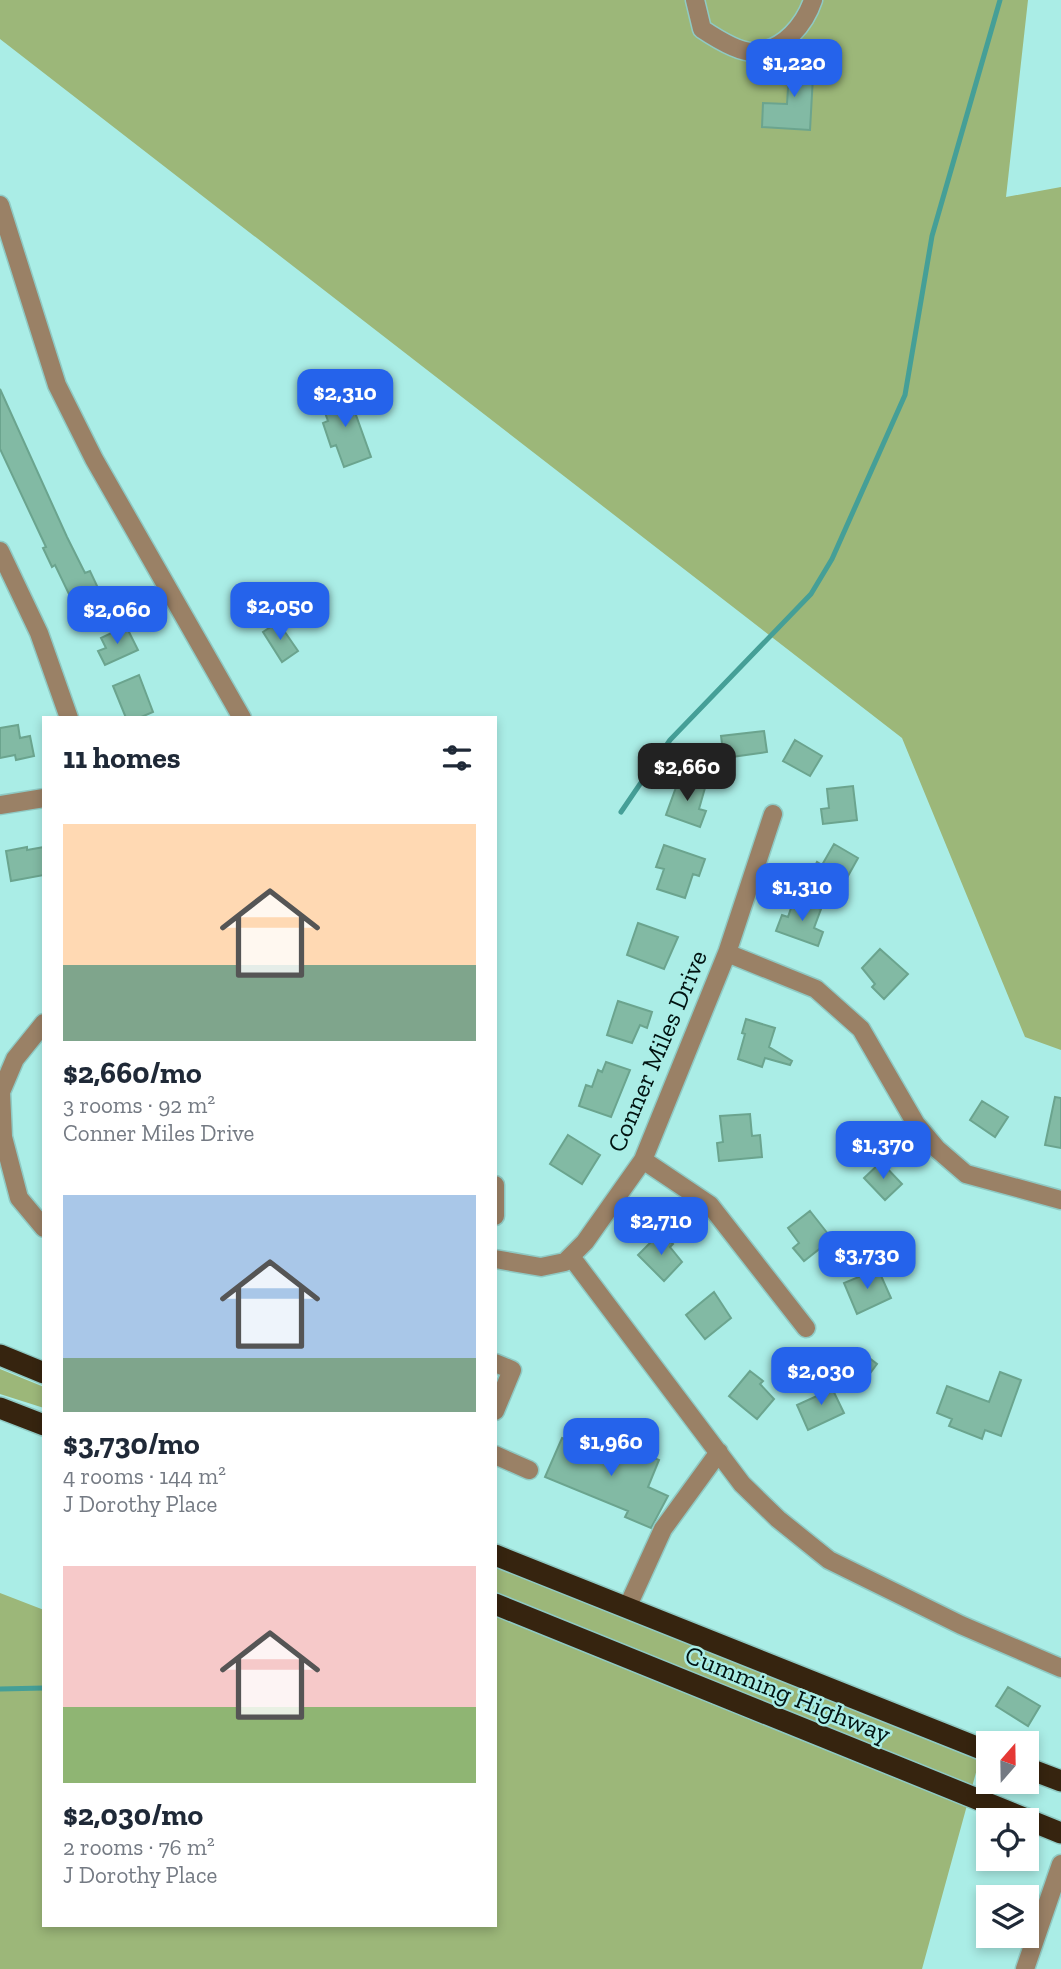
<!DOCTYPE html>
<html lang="en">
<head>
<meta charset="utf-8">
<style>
	body { margin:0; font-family:"Zilla Slab",serif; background:#f2f2f3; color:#1f2937; height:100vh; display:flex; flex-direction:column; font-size:26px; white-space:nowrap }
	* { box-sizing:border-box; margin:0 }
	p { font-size:23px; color:#747a83 }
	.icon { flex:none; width:38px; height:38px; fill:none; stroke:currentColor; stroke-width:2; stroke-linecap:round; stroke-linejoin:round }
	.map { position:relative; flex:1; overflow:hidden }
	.details { position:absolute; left:42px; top:716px; width:455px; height:1211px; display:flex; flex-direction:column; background:#fff; border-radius:0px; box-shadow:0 4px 10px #0003 }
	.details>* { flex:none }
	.needle { width:46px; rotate:20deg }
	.buttons { position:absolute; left:976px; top:1731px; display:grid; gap:14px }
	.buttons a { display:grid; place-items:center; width:63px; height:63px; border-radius:0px; background:#fff; box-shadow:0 4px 10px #0003; font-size:35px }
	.price { position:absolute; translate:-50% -60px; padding:0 16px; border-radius:14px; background:#2563eb; color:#fff; font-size:23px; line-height:46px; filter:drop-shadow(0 2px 4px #0008) }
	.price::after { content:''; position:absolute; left:50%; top:42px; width:21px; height:16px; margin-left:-10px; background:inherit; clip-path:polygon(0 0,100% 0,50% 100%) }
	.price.on { background:#222; color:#fff }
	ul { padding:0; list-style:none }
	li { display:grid; align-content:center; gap:14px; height:371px; padding:0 21px }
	li span { display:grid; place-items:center; height:217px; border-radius:0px; color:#555 }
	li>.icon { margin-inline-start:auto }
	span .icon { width:126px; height:126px; fill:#fffc; stroke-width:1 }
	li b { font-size:30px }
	h2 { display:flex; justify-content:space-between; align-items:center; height:84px; padding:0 21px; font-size:30px }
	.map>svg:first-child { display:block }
	.green { fill:#9cb779 }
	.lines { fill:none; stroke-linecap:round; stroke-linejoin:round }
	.stream { stroke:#459f97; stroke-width:5 }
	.building { fill:#82baa4; stroke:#6ba48e; stroke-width:2 }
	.minor-casing { stroke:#8fcac4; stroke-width:21 }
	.highway-casing { stroke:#8fcac4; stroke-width:24 }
	.minor { stroke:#9a8166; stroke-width:18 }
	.highway { stroke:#36240f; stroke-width:21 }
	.labels { text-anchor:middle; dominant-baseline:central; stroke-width:5; stroke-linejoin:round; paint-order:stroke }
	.street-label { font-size:26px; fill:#001311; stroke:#aaede6 }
</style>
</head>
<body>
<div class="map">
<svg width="1061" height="1969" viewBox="0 0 1061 1969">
	<rect width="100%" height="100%" fill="#aaede6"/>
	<path class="green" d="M0,0H1028L1006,197L1061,187V1050L1025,1037L902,738L0,39Z
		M0,1369L44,1387V1408L0,1394Z
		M495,1548L983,1747L922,1969H0V1593L44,1610V1925H495Z"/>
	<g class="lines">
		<path class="stream" d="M621,812L670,740L811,594L832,559L905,395L932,236L1000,0
			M0,1689L44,1688"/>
	</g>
	<path class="building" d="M790,56L814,58L810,130L762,127L763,103L787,104Z
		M0,389L67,537L85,573L90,571L106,605L80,617L55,565L52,567L43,548L46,547L0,449Z
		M347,390L371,457L344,467L336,445L331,447L323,423L328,421L320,399Z
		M278,622L298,651L282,662L263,632Z
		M126,626L138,650L105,665L98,651L106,648L101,638Z
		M139,675L153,712L139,718H126L113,686Z
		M18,725L20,738L30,736L34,756L16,760L15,755L0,758V728Z
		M764,731L767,752L724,758L721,736Z
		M795,740L822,756L810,776L783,761Z
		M679,779L705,788L699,809L706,811L700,827L666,815Z
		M853,786L857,820L823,824L821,809L829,808L827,789Z
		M834,844L858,858L839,892L810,875L817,862L822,865Z
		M664,845L705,859L699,876L693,874L685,898L657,889L664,869L656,867Z
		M27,847V850L44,847V875L11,881L6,851Z
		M794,899L821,909L814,928L823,932L818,946L776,931L782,915L788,917Z
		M638,923L678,937L664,969L627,955Z
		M880,949L908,974L884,999L872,987L875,984L862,968Z
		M618,1001L652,1012L647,1028L640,1025L632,1043L607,1035Z
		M746,1019L775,1028L769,1047L792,1061L790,1065L765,1058L762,1067L738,1059L745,1034L742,1033Z
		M606,1062L630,1070L611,1117L579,1106L586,1085L592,1087L598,1070L602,1072Z
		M1055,1097L1061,1098V1148L1045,1145Z
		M982,1101L1008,1117L995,1137L970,1120Z
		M750,1114L752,1136L760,1135L762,1157L719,1161L717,1143L723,1142L720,1116Z
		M568,1135L600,1155L582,1184L550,1164Z
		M881,1162L902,1184L885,1200L864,1178Z
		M810,1211L832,1239L804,1261L793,1248L799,1243L788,1228Z
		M661,1232L673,1244L670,1247L682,1262L664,1281L638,1255Z
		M878,1269L891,1298L857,1314L844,1283Z
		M714,1292L731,1318L705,1339L686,1315Z
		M859,1350L877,1364L859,1388L840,1374Z
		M750,1371L763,1381L760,1384L774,1399L757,1419L729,1396Z
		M1000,1372L1021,1380L1001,1436L985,1430L982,1439L949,1426L952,1419L937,1413L947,1386L989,1402Z
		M829,1382L844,1413L808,1430L797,1405L817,1396L814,1390Z
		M562,1438L605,1456L612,1440L659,1460L648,1487L668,1496L651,1528L625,1517L628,1511L545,1477Z
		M1008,1687L1040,1706L1028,1726L996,1706Z"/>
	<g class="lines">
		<defs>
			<path id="minor" d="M695,0L702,29C714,37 741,54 756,52C784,50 805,24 813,0
				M0,205L57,385L94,459L242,718
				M0,551L39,633L69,718
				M0,805L44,798
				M727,953L816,989L861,1029L916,1124L937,1149L966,1174L1061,1200
				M44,1023L15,1059L1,1092L3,1137L19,1198L44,1228
				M643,1160L710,1205L806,1328
				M495,1185V1216
				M572,1258L742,1484L778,1519L829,1560L961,1625L1061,1668
				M495,1259L541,1267L565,1262L585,1242L643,1160L727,953L773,814
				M495,1363L512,1370L495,1411
				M495,1455L529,1470
				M627,1608L663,1529L719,1452
				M1025,1969L1061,1864"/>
			<path id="highway" d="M0,1355L44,1373
				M0,1408L44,1425
				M495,1555L989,1752
				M495,1604L1061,1833
				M1027,1768L1061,1781"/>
		</defs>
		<use href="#minor" class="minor-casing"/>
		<use href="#highway" class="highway-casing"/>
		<use href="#minor" class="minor"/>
		<use href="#highway" class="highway"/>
	</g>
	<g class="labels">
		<g class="street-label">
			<text transform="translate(657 1051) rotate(-67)">Conner Miles Drive</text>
			<text transform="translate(788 1694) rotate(22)">Cumming Highway</text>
		</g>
	</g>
</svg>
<div class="buttons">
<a><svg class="needle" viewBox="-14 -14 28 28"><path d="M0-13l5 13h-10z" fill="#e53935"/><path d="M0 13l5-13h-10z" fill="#747a83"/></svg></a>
<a><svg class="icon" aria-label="locate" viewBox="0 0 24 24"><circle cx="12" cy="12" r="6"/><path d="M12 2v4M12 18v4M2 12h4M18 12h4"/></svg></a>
<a><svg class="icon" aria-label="layers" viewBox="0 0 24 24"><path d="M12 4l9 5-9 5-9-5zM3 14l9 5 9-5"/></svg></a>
</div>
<b class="price" style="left:794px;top:99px">$1,220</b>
<b class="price" style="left:345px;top:429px">$2,310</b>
<b class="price" style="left:280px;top:642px">$2,050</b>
<b class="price" style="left:117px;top:646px">$2,060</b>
<b class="price on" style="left:687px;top:803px">$2,660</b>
<b class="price" style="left:802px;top:923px">$1,310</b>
<b class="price" style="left:883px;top:1181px">$1,370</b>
<b class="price" style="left:661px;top:1257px">$2,710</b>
<b class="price" style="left:867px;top:1291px">$3,730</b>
<b class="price" style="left:821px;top:1407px">$2,030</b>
<b class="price" style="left:611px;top:1478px">$1,960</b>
<section class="details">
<h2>11 homes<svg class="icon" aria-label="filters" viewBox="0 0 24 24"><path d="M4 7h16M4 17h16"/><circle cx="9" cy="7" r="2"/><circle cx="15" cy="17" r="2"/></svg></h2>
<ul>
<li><span style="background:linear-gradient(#ffd9b3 65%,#7fa58c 0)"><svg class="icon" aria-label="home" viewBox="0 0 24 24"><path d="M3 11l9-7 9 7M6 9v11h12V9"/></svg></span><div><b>$2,660/mo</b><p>3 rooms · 92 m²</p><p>Conner Miles Drive</p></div></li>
<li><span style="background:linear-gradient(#a9c7e8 75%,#7fa58c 0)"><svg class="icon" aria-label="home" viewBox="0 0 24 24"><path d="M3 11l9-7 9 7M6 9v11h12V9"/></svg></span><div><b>$3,730/mo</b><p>4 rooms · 144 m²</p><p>J Dorothy Place</p></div></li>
<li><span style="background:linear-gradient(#f6c9c9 65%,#8fb573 0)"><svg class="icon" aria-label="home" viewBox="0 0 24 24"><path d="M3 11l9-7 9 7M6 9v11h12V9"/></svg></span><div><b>$2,030/mo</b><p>2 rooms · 76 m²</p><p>J Dorothy Place</p></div></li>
</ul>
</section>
</div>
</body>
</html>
